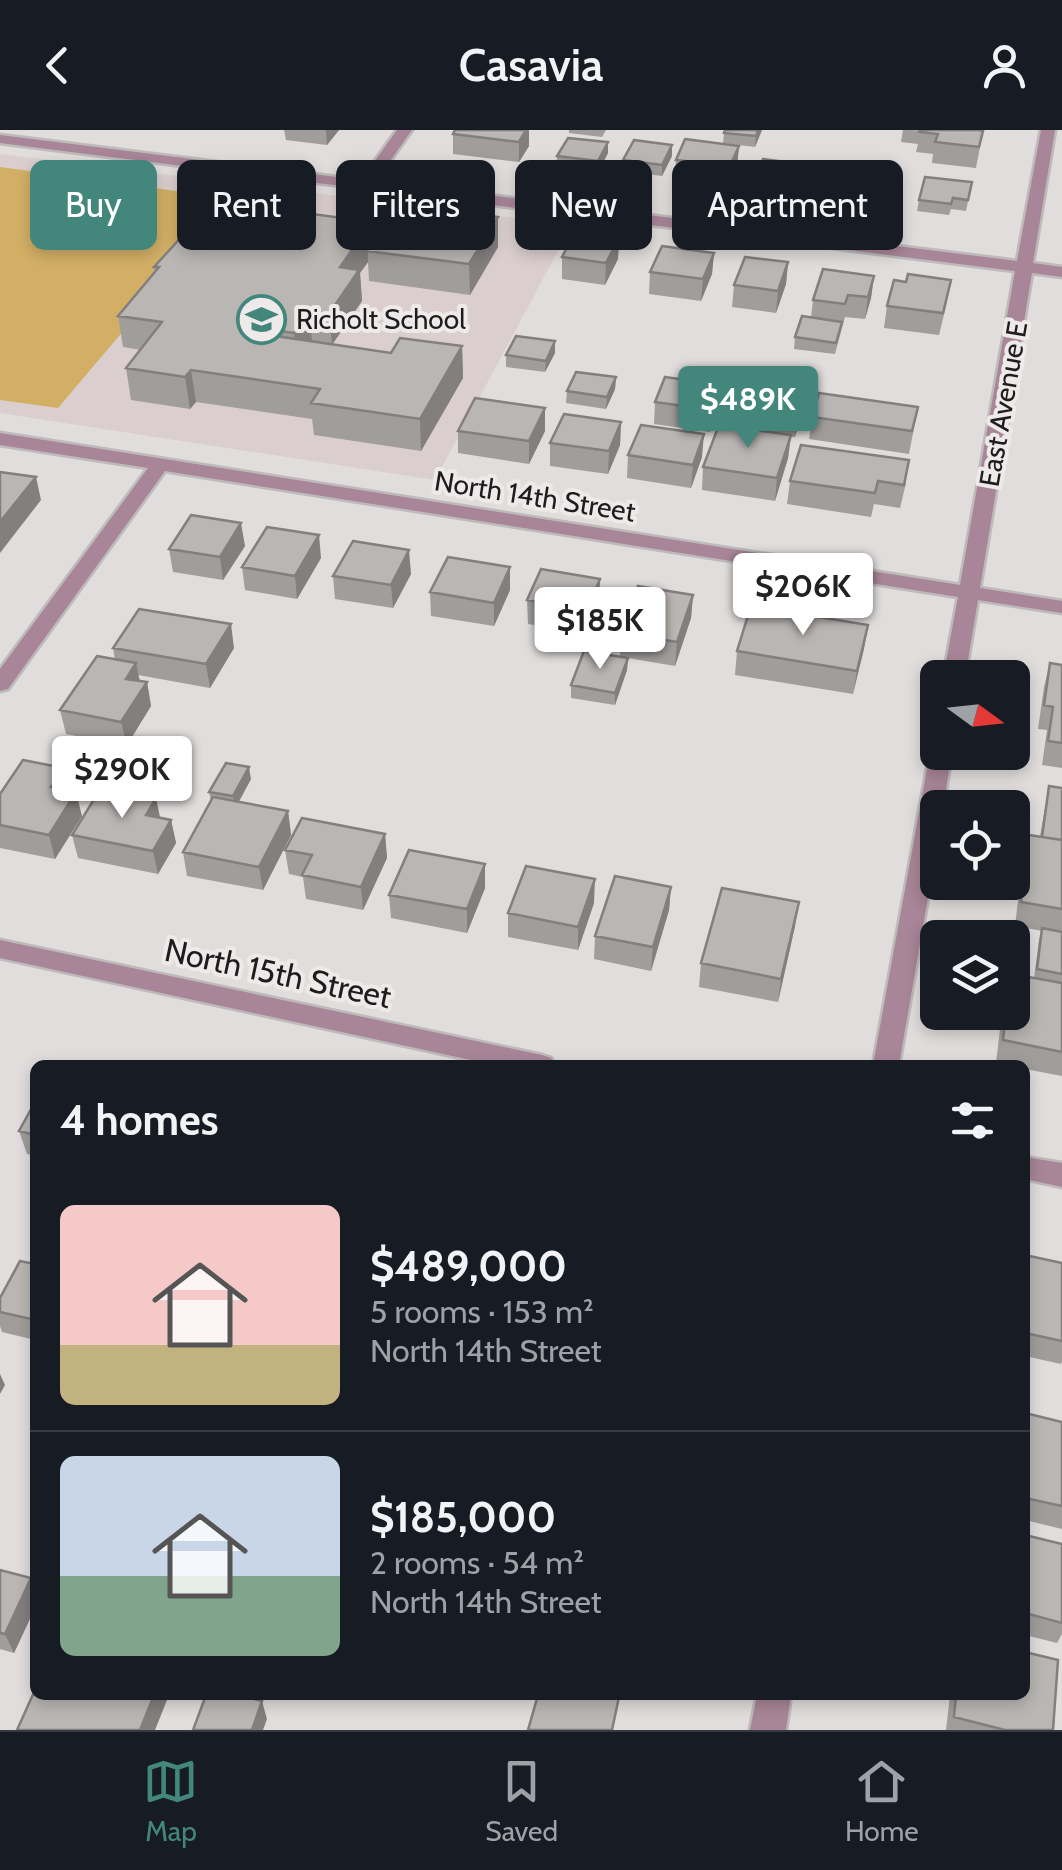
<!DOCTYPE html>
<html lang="en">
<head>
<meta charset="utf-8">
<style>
	body { margin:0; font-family:Cabin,sans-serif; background:#20242c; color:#f1f3f6; height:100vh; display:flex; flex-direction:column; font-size:38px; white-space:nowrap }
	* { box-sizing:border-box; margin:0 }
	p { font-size:32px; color:#9ea1a6 }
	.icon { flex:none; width:55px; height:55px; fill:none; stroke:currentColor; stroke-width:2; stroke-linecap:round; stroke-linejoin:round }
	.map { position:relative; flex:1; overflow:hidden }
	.details { position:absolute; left:30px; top:930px; width:1000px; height:640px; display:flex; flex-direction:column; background:#171b24; border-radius:15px; box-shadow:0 5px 15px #0003 }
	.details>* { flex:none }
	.top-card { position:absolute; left:30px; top:30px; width:1002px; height:90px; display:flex; gap:20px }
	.needle { width:65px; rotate:105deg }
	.fabs { position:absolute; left:920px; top:530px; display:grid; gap:20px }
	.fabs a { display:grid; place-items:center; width:110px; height:110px; border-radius:15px; background:#171b24; box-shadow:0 5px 15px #0003; font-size:50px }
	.price { position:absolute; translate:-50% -85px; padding:0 22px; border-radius:10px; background:#fff; color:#222; font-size:32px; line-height:65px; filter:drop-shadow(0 2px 5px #0008) }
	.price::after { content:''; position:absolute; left:50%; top:60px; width:30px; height:22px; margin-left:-15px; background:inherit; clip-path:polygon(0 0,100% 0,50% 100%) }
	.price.on { background:#43877c; color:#fff }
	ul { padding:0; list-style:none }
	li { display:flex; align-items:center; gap:30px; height:250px; padding:0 30px }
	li+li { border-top:2px solid #363941 }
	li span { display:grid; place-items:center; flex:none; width:280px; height:200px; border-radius:15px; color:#555 }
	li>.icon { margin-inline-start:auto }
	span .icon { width:120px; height:120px; fill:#fffc; stroke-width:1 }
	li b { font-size:42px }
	h2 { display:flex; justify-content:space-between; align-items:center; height:120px; padding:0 30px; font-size:42px }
	.chip { padding:0 35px; border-radius:15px; background:#171b24; box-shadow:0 5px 15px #0003; font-size:35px; line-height:90px }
	.chip.on { background:#43877c; color:#fff }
	header { display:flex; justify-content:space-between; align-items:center; height:130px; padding:0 30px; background:#171b24; font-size:45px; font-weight:600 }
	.tabs { display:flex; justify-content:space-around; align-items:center; height:140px; border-top:2px solid #363941; background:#171b24; font-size:28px; color:#9ea1a6 }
	.tabs a { display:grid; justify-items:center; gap:5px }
	.tabs .on { color:#43877c }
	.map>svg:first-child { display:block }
	.built { fill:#dbcece }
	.green { fill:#d3af66 }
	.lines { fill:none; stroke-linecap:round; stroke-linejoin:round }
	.minor-casing { stroke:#bebaba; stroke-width:5 }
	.minor { fill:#a88598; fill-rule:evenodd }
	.wall { fill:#a09d9b }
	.shaded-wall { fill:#827f7e }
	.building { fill:#bab6b4; stroke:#827f7e; stroke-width:2.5 }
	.labels { text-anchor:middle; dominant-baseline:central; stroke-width:8; stroke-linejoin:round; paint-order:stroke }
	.far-poi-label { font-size:28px; fill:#1e1c1c; stroke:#eeeaea; text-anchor:start }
	.far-street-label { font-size:28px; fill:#1e1c1c; stroke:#eeeaea }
	.street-label { font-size:32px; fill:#1e1c1c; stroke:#eeeaea }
</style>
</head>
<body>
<header><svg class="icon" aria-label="back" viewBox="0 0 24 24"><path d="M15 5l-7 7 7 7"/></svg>Casavia<svg class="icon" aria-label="person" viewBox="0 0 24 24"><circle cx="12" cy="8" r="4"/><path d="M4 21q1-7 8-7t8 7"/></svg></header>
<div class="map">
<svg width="1062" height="1600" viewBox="0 0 1062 1600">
	<rect width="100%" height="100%" fill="#e1dddd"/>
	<path class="built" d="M0,24L572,95L435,350L0,283Z"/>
	<path class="green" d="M0,37L235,69L58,278L0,270Z"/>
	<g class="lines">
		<defs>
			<path id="minor" d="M397,0H412L376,51L1017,131L1041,0H1055L1033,133L1062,137V147L1032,143L980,458L1062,471V483L978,470L965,548H943L958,467L165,341L8,559L0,561V539L148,338L0,315V303L960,455L1015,141L0,13V5L361,50Z
				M938,615V622H952L943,678H938V710L899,935H873L930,622Z
				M0,810L542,925L551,928L555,935H494L0,828Z
				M1025,1027L1062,1033V1057L1025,1049Z
				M757,1565H791L786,1600H750Z"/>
		</defs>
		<use href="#minor" class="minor-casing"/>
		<use href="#minor" class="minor"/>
	</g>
	<path class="wall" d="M284,0H339L327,15L286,10Z
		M529,0V16L519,32L453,24V4Z
		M569,0H606L602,7L569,3Z
		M762,0L755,17L723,13L724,3Z
		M903,0L983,1L976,38L932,33L933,24L916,22L918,14L901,12Z
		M672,15V26L662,46L623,41V30Z
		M739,16L737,36L728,57L674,51L676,30Z
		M608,23L598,42L557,37V26Z
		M865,44L863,55L857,72L817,67L818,56Z
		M807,45L800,66L754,61V50Z
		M972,52L966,81L951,79L949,85L917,81L919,70Z
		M214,71L498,117L470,165L369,151L368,132L360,143L362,171L332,214L391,223L462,216L463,248L421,321L314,305L312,289L196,272L190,279L131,270L126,238L141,220L123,217L118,186L155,142L154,137Z
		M619,108L618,129L605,155L562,149V127Z
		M714,123L712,144L701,171L649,164L650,142Z
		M788,132L786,154L776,183L732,177L734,155Z
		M874,146L871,168L865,189L845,187L835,224L794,219L795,207L811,188L813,170Z
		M906,152L947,172L939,205L884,198L887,176Z
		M555,223L545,242L506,237V225Z
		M616,247L615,259L606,279L566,273L567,261Z
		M655,272L719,277L710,302L654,294Z
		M918,277L909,324L809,309L812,287Z
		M545,278V301L529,334L458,323V301Z
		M802,283L795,307H791L788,328L775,371L702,360L703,337L739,298L740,287Z
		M621,292L620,315L608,344L550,336V313Z
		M801,315L906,353L900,378L874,374L871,387L787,374L790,351Z
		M628,325L702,327L691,358L627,348Z
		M245,416L223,450L173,442L169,419Z
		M321,428L297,469L245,460L242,437Z
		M510,437V460L494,496L431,486L430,462Z
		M411,444L393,478L335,469L333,446Z
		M600,449L599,472L587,503L528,494L527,470Z
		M693,465L691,488L675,536L628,528L627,540L615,575L571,568V555L620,527L621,503Z
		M868,495L853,564L735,545L737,521Z
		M113,518H234L210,558L138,545L140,551L147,552L151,576L127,615L66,604L60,580L115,530Z
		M1050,533L1062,535V638L1042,635L1047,600L1038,599L1044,557Z
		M64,638L69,661L82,686L55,729L0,718V664Z
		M251,649L239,672L288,681L291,705L263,760L187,746L183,722L211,671L209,662Z
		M1049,656L1062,658V946L1025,939V935L996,933L1002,882H1012L1034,848L1039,810L1042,801L1015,796L1023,728L1029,705L1040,706Z
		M171,690L176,713L158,744L78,728L72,705Z
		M385,704L387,728L363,780L306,769L303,747L289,744L285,720Z
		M671,757L669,780L651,841L594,829L595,806Z
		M485,758L467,803L391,788L389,765Z
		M594,773L578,820L508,807V783Z
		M795,796L778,872L699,857L701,833Z
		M35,972V1026L27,1024L19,1001Z
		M1025,1125L1062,1133V1231L1061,1234L1025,1226Z
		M35,1134V1210L2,1202L0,1196V1168Z
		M1025,1283L1062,1292V1399L1025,1390Z
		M1025,1405L1062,1414V1504L1057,1513L1025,1505Z
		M0,1440L35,1457V1478L14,1523L0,1519Z
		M950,1565H1025L1053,1600H946Z"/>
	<path class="shaded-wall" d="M326,0H339L327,15Z
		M526,0H529V16L519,32V12Z
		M758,0H762L755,17L756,6Z
		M608,12V23L598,42V31Z
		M672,15V26L662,46V35Z
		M739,16L737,36L728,57L730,36Z
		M809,35L807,45L800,66L801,55Z
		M498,87V117L470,165L469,134Z
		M367,99L368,132L360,143L362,171L332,215L329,184L340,137Z
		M619,108L618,129L605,155L606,133Z
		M714,123L712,144L701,171L703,149Z
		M788,132L786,154L776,183L778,161Z
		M874,146L871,168L865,189L868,167Z
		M310,181L312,212L297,234L294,203Z
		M555,211V223L545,242L546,231Z
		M462,216L463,248L421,321L420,289Z
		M191,240L196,272L190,279L185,247Z
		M616,247L615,259L606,279L607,267Z
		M721,255L719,277L710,302L712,280Z
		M804,271L802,283L795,307L796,295Z
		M545,278V301L529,334V311Z
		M621,292L620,315L608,344L609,321Z
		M704,304L702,327L691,358L693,335Z
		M791,305L788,328L775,371L777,348Z
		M36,347L41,370L0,423V392Z
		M241,393L245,416L223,450L220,427Z
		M319,405L321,428L297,469L295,446Z
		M409,420L411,444L393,478L391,455Z
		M510,437V460L494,496V473Z
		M600,449L599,472L587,503V480Z
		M693,465L691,488L675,536L677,512Z
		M231,494L234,518L210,558L206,534Z
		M868,495L864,519L853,564L857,541Z
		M628,528L627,540L615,575V563Z
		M136,533L141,557L126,549Z
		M147,552L151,576L127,615L121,592Z
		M249,637L251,649L235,678L233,666Z
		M64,638L69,662L51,657Z
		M76,662L82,686L55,729L49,705Z
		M156,668L161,692L146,685Z
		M288,681L291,705L263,760L259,737Z
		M171,690L176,713L158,744L153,721Z
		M385,704L387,728L363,780L361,757Z
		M485,734V758L467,803V779Z
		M595,749L594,773L578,820V797Z
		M671,757L669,780L651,841L653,817Z
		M799,772L795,796L778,872L781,849Z
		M0,1244L5,1255L0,1264Z
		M31,1448L35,1457V1478L14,1523L5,1504Z
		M154,1565H169L155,1600H140Z
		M262,1571L267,1589L263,1600H252Z"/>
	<path class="building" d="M455,0H526L519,12L453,4Z
		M725,0H758L756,6L724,3Z
		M920,0H978L983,1L979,17L935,12L938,4L919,2Z
		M568,8L608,12L598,31L557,26Z
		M685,9L739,16L730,36L676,30Z
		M634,10L672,15L662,35L623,30Z
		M763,29L809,35L801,55L754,50Z
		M825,39L865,44L859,61L818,56Z
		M925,47L972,52L968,70L953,68L951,74L919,70Z
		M214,71L387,94L400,75L498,87L469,134L367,121L381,101L367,99L340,137L359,140L329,184L310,181L294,203L253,197L248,202L391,223L400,208L462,216L420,289L311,273L320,259L191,240L185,247L126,238L162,192L118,186L159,137H154Z
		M575,102L619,108L606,133L562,127Z
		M662,116L714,123L703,149L650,142Z
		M745,127L788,132L778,161L734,155Z
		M823,139L874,146L868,167L848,165L845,174L813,170Z
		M908,144L951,150L943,183L887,176L894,150L906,152Z
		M802,186L842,192L836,213L795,207Z
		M516,206L555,211L546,231L506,225Z
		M576,242L616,247L607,267L567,261Z
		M665,247L721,255L712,280L655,272Z
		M748,263L804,271L796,295L740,287Z
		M819,263L918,277L912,301L812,287Z
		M475,268L545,278L529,311L458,301Z
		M564,284L621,292L609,321L550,313Z
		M641,295L704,304L693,335L628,325Z
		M719,295L791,305L777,348L703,337Z
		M801,315L909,330L904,355L878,351L875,363L790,351Z
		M0,342L36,347L0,392Z
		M191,385L241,393L220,427L169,419Z
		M267,397L319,405L295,446L242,437Z
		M353,411L409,420L391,455L333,446Z
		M448,427L510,437L494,473L430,462Z
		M541,439L600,449L587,480L527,470Z
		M638,456L693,465L677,512L621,503Z
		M751,476L868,495L857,541L737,521Z
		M139,479L231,494L206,534L113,518Z
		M584,521L628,528L615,563L571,555Z
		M97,526L136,533L126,549L147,552L121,592L60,580Z
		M1050,533L1062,535V613L1048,611L1053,577L1044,575Z
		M23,630L64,638L51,657L76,662L49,705L0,695V664Z
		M226,633L249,637L233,666L209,662Z
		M1049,656L1062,658V710L1042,707Z
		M101,658L156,668L146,685L171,690L153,721L72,705Z
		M213,667L288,681L259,737L183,722Z
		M302,688L385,704L361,757L302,745L312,725L285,720Z
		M1029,705L1062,710V779L1021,772Z
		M409,720L485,734L467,779L389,765Z
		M526,736L595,749L578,797L508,783Z
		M615,746L671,757L653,817L595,806Z
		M722,758L799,772L781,849L701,833Z
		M1042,798L1062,802V844L1037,839Z
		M1012,844L1062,853V922L1003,910L1006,882H1012Z
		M35,972V1005L19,1001Z
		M1025,1125L1062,1133V1211L1025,1203Z
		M20,1131L35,1134V1190L0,1182V1168Z
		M1025,1283L1062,1292V1376L1025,1368Z
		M1025,1405L1062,1414V1493L1025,1483Z
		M0,1440L31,1448L5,1504L0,1503Z
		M1025,1522L1058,1530L1053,1600H1005L954,1587L956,1565H1025Z
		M35,1560V1565H154L140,1600H17Z
		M206,1565H239L262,1571L252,1600H193Z
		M538,1565H612L619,1567L612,1600H528Z"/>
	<defs>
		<symbol id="school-ring" viewBox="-11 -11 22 22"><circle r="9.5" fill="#eeeaea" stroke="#43877c" stroke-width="1.5"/><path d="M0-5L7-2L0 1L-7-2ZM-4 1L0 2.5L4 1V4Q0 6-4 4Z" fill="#43877c"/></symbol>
	</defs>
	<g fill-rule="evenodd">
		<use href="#school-ring" x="234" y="162" width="55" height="55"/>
	</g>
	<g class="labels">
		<g class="far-poi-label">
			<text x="296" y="189">Richolt School</text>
		</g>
		<g class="far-street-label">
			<text transform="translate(1003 274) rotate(-80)">East Avenue E</text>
			<text transform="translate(535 366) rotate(9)">North 14th Street</text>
		</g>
		<g class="street-label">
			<text transform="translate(278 843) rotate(12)">North 15th Street</text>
		</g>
	</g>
</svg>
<div class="fabs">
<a><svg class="needle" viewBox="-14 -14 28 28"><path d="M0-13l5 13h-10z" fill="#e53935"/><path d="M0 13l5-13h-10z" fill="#9ea1a6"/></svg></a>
<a><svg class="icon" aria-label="locate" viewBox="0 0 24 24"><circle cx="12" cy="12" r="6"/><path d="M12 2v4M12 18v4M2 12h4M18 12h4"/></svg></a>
<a><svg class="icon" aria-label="layers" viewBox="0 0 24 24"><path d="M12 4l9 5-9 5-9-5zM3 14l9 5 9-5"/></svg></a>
</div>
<b class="price on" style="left:748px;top:321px">$489K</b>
<b class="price" style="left:803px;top:508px">$206K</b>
<b class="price" style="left:600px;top:542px">$185K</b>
<b class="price" style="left:122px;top:691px">$290K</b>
<div class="top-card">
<a class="chip on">Buy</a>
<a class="chip">Rent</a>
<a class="chip">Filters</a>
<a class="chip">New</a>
<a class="chip">Apartment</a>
</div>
<section class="details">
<h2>4 homes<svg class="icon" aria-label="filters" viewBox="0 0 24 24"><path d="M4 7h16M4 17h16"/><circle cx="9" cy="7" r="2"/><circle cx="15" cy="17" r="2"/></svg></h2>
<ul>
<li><span style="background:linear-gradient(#f6c9c9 70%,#c2b280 0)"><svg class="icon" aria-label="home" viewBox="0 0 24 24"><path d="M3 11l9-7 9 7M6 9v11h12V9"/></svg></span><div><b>$489,000</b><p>5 rooms · 153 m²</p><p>North 14th Street</p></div></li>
<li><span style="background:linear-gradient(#c9d6e8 60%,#7fa58c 0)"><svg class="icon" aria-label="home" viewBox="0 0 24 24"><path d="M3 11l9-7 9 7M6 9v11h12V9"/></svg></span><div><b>$185,000</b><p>2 rooms · 54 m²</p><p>North 14th Street</p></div></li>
</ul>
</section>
</div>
<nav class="tabs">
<a class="on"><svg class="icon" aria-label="map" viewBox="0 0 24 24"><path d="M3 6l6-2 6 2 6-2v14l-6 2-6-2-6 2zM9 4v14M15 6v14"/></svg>Map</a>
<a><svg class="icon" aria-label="saved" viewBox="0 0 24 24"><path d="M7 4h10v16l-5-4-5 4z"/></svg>Saved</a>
<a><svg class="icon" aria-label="home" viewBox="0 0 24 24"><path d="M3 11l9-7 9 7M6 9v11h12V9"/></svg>Home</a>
</nav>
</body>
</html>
